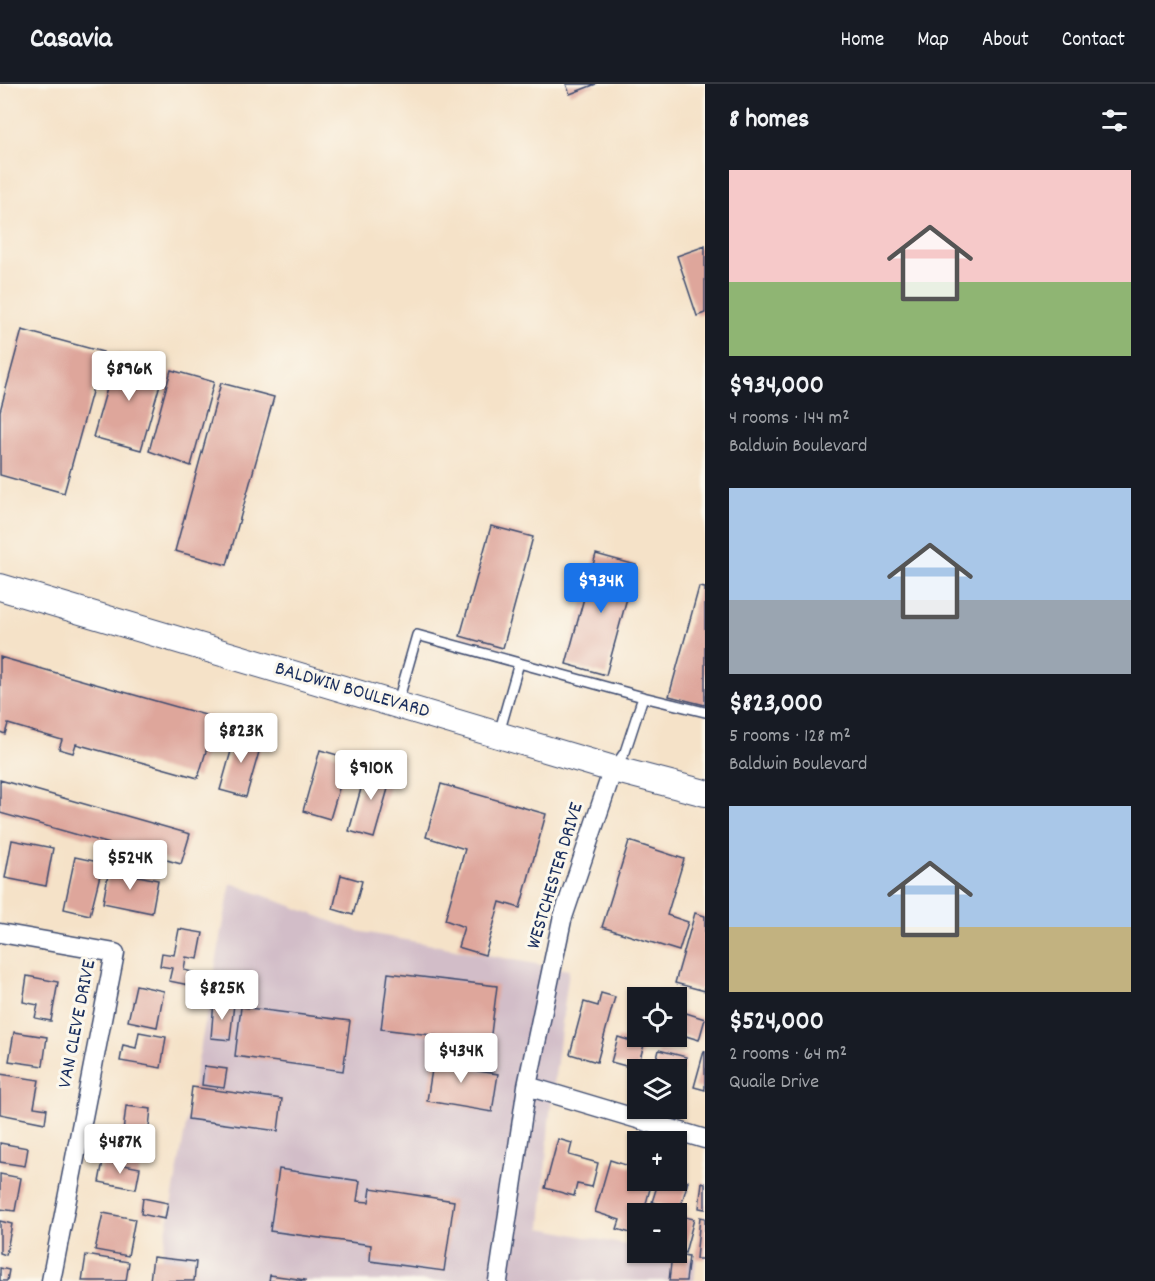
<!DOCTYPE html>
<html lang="en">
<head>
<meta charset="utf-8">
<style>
	body { margin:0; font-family:Dekko,sans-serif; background:#242831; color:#f1f3f6; height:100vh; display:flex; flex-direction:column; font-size:22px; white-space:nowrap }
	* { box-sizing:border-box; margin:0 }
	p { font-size:20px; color:#9ea1a6 }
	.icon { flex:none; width:33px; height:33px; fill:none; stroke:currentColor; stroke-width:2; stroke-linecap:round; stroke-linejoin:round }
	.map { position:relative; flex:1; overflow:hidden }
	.details { display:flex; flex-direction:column; background:#171b24; width:450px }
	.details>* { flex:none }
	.tools { position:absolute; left:627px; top:903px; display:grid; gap:12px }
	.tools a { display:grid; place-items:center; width:60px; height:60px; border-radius:0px; background:#171b24; box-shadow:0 2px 4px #0004; font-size:30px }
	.price { position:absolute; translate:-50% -51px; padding:0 14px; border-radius:6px; background:#fff; color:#222; font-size:20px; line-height:39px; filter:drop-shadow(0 2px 3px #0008) }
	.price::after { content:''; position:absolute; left:50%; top:36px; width:18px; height:14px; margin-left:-9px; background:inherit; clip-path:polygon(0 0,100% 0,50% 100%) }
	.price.selected { background:#1a73e8; color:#fff }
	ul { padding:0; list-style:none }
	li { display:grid; align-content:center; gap:12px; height:318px; padding:0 24px }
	li span { display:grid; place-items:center; height:186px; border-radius:0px; color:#555 }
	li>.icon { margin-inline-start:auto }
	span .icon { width:108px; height:108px; fill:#fffc; stroke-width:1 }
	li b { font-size:26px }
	h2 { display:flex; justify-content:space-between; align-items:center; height:72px; padding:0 24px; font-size:26px }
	header { display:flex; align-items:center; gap:36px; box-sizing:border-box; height:84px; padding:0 30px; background:#171b24; border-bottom:2px solid #363941 }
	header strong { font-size:28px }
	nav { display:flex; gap:33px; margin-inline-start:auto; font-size:21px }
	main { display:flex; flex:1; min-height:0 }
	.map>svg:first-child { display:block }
	.industrial { fill:#d2bdc8 }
	.building { fill:#dea69b }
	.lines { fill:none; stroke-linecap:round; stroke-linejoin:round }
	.lane-casing { stroke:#3c4a6e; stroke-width:12 }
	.street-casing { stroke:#3c4a6e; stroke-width:21 }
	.secondary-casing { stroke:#3c4a6e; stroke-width:28 }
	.lane { stroke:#fff; stroke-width:9 }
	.street { stroke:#fff; stroke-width:18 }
	.secondary { stroke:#fff; stroke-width:26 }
	.labels { text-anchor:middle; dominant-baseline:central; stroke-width:6; stroke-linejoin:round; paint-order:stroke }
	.street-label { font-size:20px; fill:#1b2f5e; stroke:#fbf7ec }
</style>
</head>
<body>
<header>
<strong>Casavia</strong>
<nav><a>Home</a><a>Map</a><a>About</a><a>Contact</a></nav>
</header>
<main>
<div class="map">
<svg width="705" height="1197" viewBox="0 0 705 1197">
	<rect width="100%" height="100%" fill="#fbf7ec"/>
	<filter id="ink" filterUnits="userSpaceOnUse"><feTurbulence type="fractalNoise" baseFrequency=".0167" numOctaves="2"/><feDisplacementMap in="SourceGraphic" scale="12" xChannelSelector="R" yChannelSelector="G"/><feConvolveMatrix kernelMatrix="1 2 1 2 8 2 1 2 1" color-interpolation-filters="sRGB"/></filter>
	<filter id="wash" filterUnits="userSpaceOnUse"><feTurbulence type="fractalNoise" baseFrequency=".008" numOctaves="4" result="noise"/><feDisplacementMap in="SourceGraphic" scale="24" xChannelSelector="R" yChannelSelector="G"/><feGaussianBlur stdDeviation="1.35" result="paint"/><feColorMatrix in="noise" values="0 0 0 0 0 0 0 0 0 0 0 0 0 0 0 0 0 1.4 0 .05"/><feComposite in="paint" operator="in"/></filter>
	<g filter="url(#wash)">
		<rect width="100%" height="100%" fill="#f5e2c8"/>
		<path class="industrial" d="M231,799L357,847L569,886L549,1038L541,1144L637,1163L638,1168L664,1169L696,1175L694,1197H157Z"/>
		<g id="blocks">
			<path class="building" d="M566,0H596L570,10Z
				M705,162V229L697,232L677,172Z
				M22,246L103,268L64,409L0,391V327Z
				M117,270L165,283L141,366L93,353Z
				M171,286L214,298L191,382L149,367Z
				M221,299L274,313L227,481L175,467Z
				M491,442L533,453L503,564L460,552Z
				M596,470L636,481L606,591L566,580Z
				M699,503L705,504V621L669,612Z
				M0,573L216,634L198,694L76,660L73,669L59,665L62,656L8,640L5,650L0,648Z
				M237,646L263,654L246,713L220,706Z
				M320,666L348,674L330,735L303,727Z
				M368,680L393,687L374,754L349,747Z
				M0,696L190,750L181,780L0,729Z
				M441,700L546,730L520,824L500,818L485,871L458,863L464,843L445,836L465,765L426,753Z
				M12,756L53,764L46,802L5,794Z
				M629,757L684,775L667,831L688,838L679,867L602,843Z
				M75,773L103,779L90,831L64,825Z
				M109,786L158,796L152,829L103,819Z
				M341,791L362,797L353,831L333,825Z
				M695,829L705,832V907L675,899Z
				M179,845L203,849L198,875L186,873L184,886L196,889L194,902L169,897L172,884L160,882L162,869L174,871Z
				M388,889L497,902L490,958L381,945Z
				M27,892L58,898L51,937L35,934L38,921L23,918Z
				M136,901L164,907L157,943L128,937Z
				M601,909L615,913L597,978L570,970L584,918L598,922Z
				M214,917L234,920L230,956L211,954Z
				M241,923L350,937L343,987L235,972Z
				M683,928L705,935L699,956L676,949Z
				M14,948L47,953L43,982L9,977Z
				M139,948L166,953L161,984L120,977L123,961L136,964Z
				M618,953L644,961L637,985L611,978Z
				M659,966L686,973L680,997L676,996V986H654Z
				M435,967L461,971L459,984L498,990L492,1028L427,1017Z
				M704,967H705V1006L694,1003Z
				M204,982L227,985L224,1004L202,1001Z
				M0,990L39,996L34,1023L47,1025L45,1039L0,1030Z
				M192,1003L282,1015L278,1047L188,1035Z
				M126,1022L151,1025L148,1052L123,1048Z
				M558,1055L572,1059L569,1071L598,1079L592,1103L577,1100L574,1112L545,1104Z
				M0,1059L28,1064L25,1082L0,1078Z
				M610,1076L638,1085L635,1100L650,1105L643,1130H638L637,1151L617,1145L620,1136L595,1128Z
				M103,1077L140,1084L136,1105L99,1098Z
				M279,1085L360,1097L357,1117L369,1118L371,1104L454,1117L444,1187L370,1177L371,1161L270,1147Z
				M0,1090L21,1094L15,1127L0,1125Z
				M676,1094L688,1097L680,1126L652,1118L659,1096H676Z
				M702,1098L705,1099V1125L699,1124Z
				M143,1114L168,1119L165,1135L141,1130Z
				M103,1129L135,1135L128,1172L95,1166Z
				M676,1131L694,1135L685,1169L676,1166Z
				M700,1133L705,1134V1175H696Z
				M0,1137L12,1140L6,1171L0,1169Z
				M672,1170L689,1172L686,1197H669Z
				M86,1171L129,1178L126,1197H82Z
				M153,1173L196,1178L194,1197H150Z
				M0,1184L9,1186L7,1197H0Z
				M270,1191L305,1196V1197H269Z"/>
		</g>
	</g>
	<g filter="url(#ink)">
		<use href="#blocks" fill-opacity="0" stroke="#3c4a6e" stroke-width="1.5"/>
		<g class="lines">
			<defs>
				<path id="lane" d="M397,621L417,551L519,579
					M499,649L519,579L643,613
					M615,682L625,668L643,613L705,628"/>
				<path id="street" d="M0,849L115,869L51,1197
					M527,1002L705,1055
					M498,1197L527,1002L562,836L613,685"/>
				<path id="secondary" d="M0,503L613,685L705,709"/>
			</defs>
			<use href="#lane" class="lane-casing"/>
			<use href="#street" class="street-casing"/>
			<use href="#secondary" class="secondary-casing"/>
			<use href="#lane" class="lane"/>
			<use href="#street" class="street"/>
			<use href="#secondary" class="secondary"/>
		</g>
	</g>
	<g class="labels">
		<g class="street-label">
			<text transform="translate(352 607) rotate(16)">BALDWIN BOULEVARD</text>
			<text transform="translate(556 792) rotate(-73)">WESTCHESTER DRIVE</text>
			<text transform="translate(78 940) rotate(-79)">VAN CLEVE DRIVE</text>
		</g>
	</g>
</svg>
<div class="tools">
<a><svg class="icon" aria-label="locate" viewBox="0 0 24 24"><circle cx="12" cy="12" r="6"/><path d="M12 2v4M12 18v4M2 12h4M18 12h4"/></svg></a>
<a><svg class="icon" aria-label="layers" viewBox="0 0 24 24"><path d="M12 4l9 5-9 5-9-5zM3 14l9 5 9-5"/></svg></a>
<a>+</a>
<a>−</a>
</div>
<b class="price" style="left:129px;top:318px">$896K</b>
<b class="price selected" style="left:601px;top:530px">$934K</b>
<b class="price" style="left:241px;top:680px">$823K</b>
<b class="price" style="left:371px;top:717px">$910K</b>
<b class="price" style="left:130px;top:807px">$524K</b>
<b class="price" style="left:222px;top:937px">$825K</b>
<b class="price" style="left:461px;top:1000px">$434K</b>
<b class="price" style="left:120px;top:1091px">$487K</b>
</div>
<section class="details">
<h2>8 homes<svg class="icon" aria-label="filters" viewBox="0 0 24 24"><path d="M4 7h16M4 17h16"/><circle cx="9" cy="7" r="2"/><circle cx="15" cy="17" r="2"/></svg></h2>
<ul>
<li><span style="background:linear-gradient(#f6c9c9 60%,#8fb573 0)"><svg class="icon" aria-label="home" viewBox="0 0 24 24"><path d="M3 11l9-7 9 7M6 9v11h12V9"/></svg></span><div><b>$934,000</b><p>4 rooms · 144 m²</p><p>Baldwin Boulevard</p></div></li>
<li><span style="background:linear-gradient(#a9c7e8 60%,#9aa5b1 0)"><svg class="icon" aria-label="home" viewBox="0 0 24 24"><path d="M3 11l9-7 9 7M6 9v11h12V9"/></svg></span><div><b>$823,000</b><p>5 rooms · 128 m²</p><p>Baldwin Boulevard</p></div></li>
<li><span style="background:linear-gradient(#a9c7e8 65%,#c2b280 0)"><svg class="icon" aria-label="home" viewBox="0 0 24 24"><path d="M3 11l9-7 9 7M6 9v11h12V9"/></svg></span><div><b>$524,000</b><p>2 rooms · 64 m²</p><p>Quaile Drive</p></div></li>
</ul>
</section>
</main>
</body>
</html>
